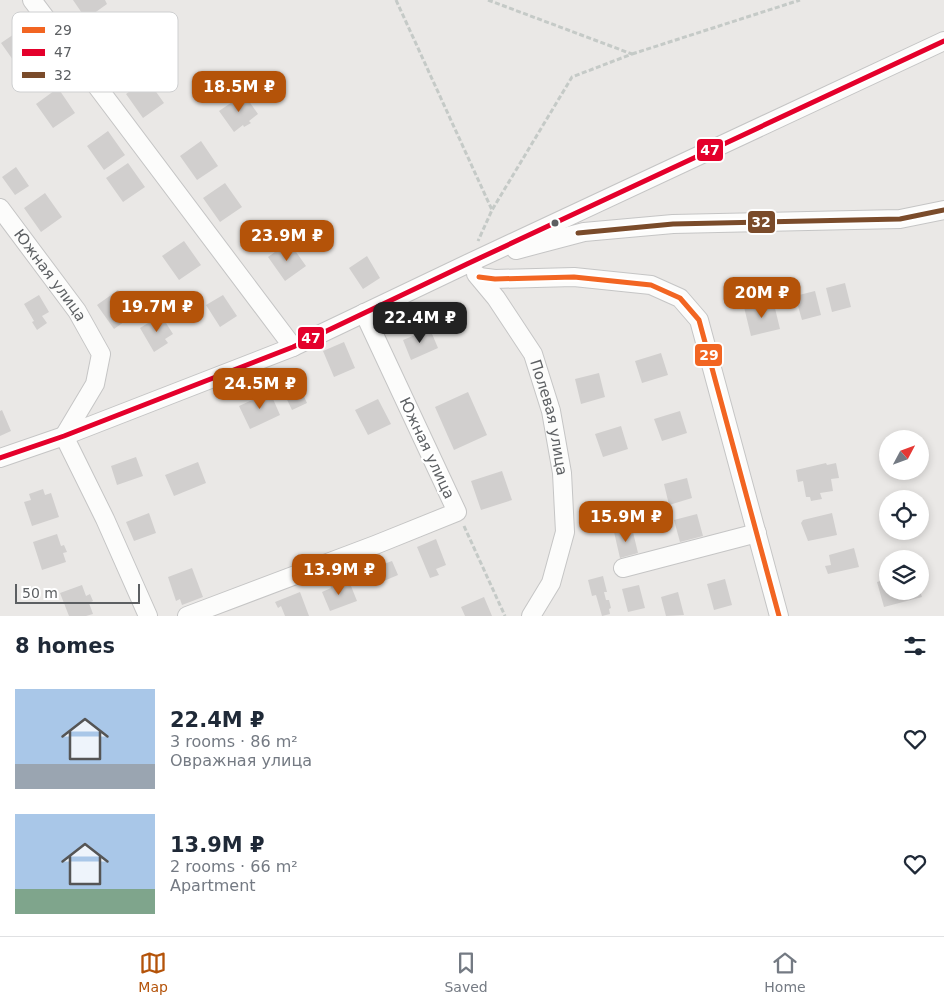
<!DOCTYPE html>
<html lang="en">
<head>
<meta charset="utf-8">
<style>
	body { margin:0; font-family:"DejaVu Sans",sans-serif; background:#f2f2f3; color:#1f2937; height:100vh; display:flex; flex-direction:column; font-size:19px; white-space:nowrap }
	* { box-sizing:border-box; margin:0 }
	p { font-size:16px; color:#747a83 }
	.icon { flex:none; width:28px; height:28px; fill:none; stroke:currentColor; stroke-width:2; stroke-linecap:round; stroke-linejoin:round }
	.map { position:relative; height:616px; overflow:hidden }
	.side { display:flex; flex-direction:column; background:#fff; flex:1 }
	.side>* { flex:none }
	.needle { width:32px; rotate:49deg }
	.buttons { position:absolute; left:879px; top:430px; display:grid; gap:10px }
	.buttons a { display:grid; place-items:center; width:50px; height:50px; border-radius:50%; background:#fff; box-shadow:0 2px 8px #0003; font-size:25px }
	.scale { position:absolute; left:15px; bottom:12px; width:125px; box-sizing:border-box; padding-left:5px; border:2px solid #5c5f62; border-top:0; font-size:14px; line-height:18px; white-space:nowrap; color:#5c5f62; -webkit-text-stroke:4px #fff; paint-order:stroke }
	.price { position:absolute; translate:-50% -42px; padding:0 11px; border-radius:10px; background:#b45309; color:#fff; font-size:16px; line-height:32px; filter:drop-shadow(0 1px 2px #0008) }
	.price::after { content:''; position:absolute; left:50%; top:30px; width:15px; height:11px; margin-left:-8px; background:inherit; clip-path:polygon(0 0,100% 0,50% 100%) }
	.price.current { background:#222; color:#fff }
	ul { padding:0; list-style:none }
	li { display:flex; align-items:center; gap:15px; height:125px; padding:0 15px }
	li span { display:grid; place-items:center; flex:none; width:140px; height:100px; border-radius:0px; color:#555 }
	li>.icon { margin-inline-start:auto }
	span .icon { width:60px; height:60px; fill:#fffc; stroke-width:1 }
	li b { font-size:21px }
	h2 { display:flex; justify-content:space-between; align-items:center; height:60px; padding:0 15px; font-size:21px }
	.menu { display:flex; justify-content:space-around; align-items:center; height:70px; border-top:1px solid #e0e1e3; background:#fff; font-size:14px; color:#747a83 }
	.menu a { display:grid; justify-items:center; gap:2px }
	.menu .current { color:#b45309 }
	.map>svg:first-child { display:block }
	.building { fill:#d1cfce }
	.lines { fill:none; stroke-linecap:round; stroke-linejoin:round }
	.minor-casing { stroke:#c5c5c5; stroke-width:20 }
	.path { stroke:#c5cac7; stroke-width:3; stroke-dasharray:5 2.5; stroke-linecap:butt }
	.minor { stroke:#fcfcfb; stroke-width:18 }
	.bus-1-casing { stroke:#fff; stroke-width:9 }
	.bus-2-casing { stroke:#fff; stroke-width:9 }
	.bus-3-casing { stroke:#fff; stroke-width:9 }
	.bus-1 { stroke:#f26522; stroke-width:5 }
	.bus-2 { stroke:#e4002b; stroke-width:5 }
	.bus-3 { stroke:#7a4b2a; stroke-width:5 }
	.bus-dot { fill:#5c5f62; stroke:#fff; stroke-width:2 }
	.labels { text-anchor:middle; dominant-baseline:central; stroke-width:4.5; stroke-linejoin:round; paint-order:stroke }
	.street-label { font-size:15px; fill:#5c5f62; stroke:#fff }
	.key { fill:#fff; stroke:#cecfd0; stroke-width:1 }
	.key-label { font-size:14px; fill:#5c5f62 }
	.line-badge { stroke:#fff; stroke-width:2 }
	.badge-label { font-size:14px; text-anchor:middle; font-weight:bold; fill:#fff }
</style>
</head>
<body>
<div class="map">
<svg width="944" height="616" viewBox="0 0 944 616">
	<rect width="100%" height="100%" fill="#eae8e6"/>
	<path class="building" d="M73,0H105L107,4L86,19Z
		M23,28L40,52L18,67L1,43Z
		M147,79L164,103L143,118L126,94Z
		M58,88L75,113L53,128L36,104Z
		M244,94L258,114L249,121L251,123L244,127L243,125L234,132L219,111Z
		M108,131L125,155L104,170L87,146Z
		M201,141L218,166L197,180L180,156Z
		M128,163L145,187L123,202L106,178Z
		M16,167L29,186L15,195L2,177Z
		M225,183L242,207L220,222L203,198Z
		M45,193L62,217L41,232L24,208Z
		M184,241L201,265L179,280L162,256Z
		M289,242L306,266L285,281L268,257Z
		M367,256L380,278L363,289L349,268Z
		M845,283L851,307L832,312L826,288Z
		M118,290L135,314L114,329L97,305Z
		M815,291L821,315L802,320L795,296Z
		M39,295L49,312L42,316L47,323L37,330L32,322L34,321L24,304Z
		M223,295L237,316L220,327L206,305Z
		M773,300L780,329L751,336L744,307L752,305V309L766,305L765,302Z
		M161,315L173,334L165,339L168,343L154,352L140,328Z
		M430,329L438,348L411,360L403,340Z
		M344,342L355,368L334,377L323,351Z
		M661,353L668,375L642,383L635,361Z
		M599,373L605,397L581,404L575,379Z
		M295,377L307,403L292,410L280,385Z
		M270,392L280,415L250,429L239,406Z
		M468,392L487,435L454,450L435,407Z
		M378,399L391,424L368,435L355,410Z
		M2,410L11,431L0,436V411Z
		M680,411L687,433L662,441L654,419Z
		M621,426L628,449L603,457L595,434Z
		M136,457L143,476L117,485L111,466Z
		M198,462L206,483L174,496L165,475Z
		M826,463L827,465L836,463L839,478L831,479L833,491L820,493L822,499L811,501L810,497H806L803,481L798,482L796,470Z
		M502,471L512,500L481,510L471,481Z
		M687,478L692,498L669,505L664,484Z
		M43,489L45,495L51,493L59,517L32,526L24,502L31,500L29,494Z
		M149,513L156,533L134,541L126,522Z
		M832,513L837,535L808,541L801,523L803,520Z
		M697,514L703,536L680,542L674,520Z
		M632,528L638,553L620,558L614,532Z
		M57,534L61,546L64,545L67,552L63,553L66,562L42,570L33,542Z
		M436,539L446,565L436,569L439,575L430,578L417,547Z
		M854,548L859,567L828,574L825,566L831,565L829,555Z
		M392,561L398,575L379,583L373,568Z
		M192,568L203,597L182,605L180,599L176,601L168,577Z
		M603,576L607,592H604L606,600H609L611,608L609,609L610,614L602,616L596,595L592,596L588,580Z
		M725,579L732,605L714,610L707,584Z
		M888,579V591H920L922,597L884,607L877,582Z
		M338,581L340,585L349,581L357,601L330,611L322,592L331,588L330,584Z
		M82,585L86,596L90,594L93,601L89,603L93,614L86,616H69L60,593Z
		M639,585L645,608L628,612L622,589Z
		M300,592L309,616H285L281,606L278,608L275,602Z
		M678,592L684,615L666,616L661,597Z
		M484,597L492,616H465L461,607Z"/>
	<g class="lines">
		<defs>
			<g id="minor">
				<path d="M32,0L293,347"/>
				<path id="s1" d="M0,208L77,311L101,354L95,384L64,436L105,519L148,616"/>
				<path d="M516,250L584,232L673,224L900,219L944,210"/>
				<path id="s2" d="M476,274L496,298L533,354L551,411L562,473L565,532L551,583L531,616"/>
				<path d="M479,277L495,279L574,277L651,285L680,298L699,320L779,616"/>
				<path d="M0,458L64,436L293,347L467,264L944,41"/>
				<path d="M623,568L757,533"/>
				<path d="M187,616L375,545L457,512L364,313"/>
			</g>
		</defs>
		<use href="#minor" class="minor-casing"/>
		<path class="path" d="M396,0L492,210L478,241
			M488,0L632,54L572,77L492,210
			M632,54L800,0
			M464,526L505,616"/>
		<use href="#minor" class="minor"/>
		<defs>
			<path id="bus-1" d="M479,277L495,279L574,277L651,285L680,298L699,320L779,616"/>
			<path id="bus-2" d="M0,458L64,436L293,347L467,264L944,41"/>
			<path id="bus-3" d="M578,233L673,224L900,219L944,210"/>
		</defs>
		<use href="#bus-1" class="bus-1-casing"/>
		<use href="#bus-2" class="bus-2-casing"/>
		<use href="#bus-3" class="bus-3-casing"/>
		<use href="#bus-1" class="bus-1"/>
		<use href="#bus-2" class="bus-2"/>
		<use href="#bus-3" class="bus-3"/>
	</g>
	<circle class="bus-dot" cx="555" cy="223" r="4.5"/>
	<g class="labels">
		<g class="street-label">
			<text stroke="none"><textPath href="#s1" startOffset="84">Южная улица</textPath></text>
			<text stroke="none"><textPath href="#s2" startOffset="164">Полевая улица</textPath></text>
			<text transform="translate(427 448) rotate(65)">Южная улица</text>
		</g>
	</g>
	<rect x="12" y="12" width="166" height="80" rx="8" class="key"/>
	<rect x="22" y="27" width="23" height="6" fill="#f26522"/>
	<rect x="22" y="49" width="23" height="7" fill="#e4002b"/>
	<rect x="22" y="72" width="23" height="6" fill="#7a4b2a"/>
	<g class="key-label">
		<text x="54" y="35">29</text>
		<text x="54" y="57">47</text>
		<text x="54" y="80">32</text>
	</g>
	<g class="line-badge">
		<rect x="696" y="138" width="28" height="24" rx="5" fill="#e4002b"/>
		<rect x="747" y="210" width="29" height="24" rx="5" fill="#7a4b2a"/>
		<rect x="297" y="326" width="28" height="24" rx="5" fill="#e4002b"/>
		<rect x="694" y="343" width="29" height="24" rx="5" fill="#f26522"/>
	</g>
	<g class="badge-label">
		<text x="710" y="155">47</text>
		<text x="761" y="227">32</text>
		<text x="311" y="343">47</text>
		<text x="709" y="360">29</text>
	</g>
</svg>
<div class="buttons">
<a><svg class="needle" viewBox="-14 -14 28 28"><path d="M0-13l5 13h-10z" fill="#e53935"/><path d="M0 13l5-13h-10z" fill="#747a83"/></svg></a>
<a><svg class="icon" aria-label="locate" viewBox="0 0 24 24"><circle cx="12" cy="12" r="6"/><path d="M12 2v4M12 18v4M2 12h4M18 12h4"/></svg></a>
<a><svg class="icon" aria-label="layers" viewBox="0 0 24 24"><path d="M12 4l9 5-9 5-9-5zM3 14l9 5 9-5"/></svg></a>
</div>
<div class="scale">50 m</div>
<b class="price" style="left:239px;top:113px">18.5M ₽</b>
<b class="price" style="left:287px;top:262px">23.9M ₽</b>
<b class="price" style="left:762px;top:319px">20M ₽</b>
<b class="price" style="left:157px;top:333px">19.7M ₽</b>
<b class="price current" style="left:420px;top:344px">22.4M ₽</b>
<b class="price" style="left:260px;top:410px">24.5M ₽</b>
<b class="price" style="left:626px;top:543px">15.9M ₽</b>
<b class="price" style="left:339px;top:596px">13.9M ₽</b>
</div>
<section class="side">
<h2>8 homes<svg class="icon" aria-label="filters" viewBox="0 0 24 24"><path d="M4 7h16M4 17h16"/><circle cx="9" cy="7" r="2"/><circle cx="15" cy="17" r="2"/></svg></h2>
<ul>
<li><span style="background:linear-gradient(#a9c7e8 75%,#9aa5b1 0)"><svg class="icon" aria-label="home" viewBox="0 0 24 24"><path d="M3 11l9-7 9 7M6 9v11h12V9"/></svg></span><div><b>22.4M ₽</b><p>3 rooms · 86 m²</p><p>Овражная улица</p></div><svg class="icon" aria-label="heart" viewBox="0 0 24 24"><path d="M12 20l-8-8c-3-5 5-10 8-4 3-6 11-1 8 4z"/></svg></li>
<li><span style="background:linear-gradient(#a9c7e8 75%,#7fa58c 0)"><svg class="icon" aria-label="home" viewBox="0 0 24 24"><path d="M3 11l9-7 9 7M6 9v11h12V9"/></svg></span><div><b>13.9M ₽</b><p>2 rooms · 66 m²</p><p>Apartment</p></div><svg class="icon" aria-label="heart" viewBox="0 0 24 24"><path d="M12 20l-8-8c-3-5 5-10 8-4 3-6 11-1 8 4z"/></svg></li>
</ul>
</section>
<nav class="menu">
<a class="current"><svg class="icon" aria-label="map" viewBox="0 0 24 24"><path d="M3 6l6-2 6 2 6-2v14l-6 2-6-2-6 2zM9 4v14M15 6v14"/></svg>Map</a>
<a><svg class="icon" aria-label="saved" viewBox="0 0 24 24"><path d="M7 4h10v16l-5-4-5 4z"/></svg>Saved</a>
<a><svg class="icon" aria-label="home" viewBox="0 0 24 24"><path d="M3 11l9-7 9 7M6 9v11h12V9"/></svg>Home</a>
</nav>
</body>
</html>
